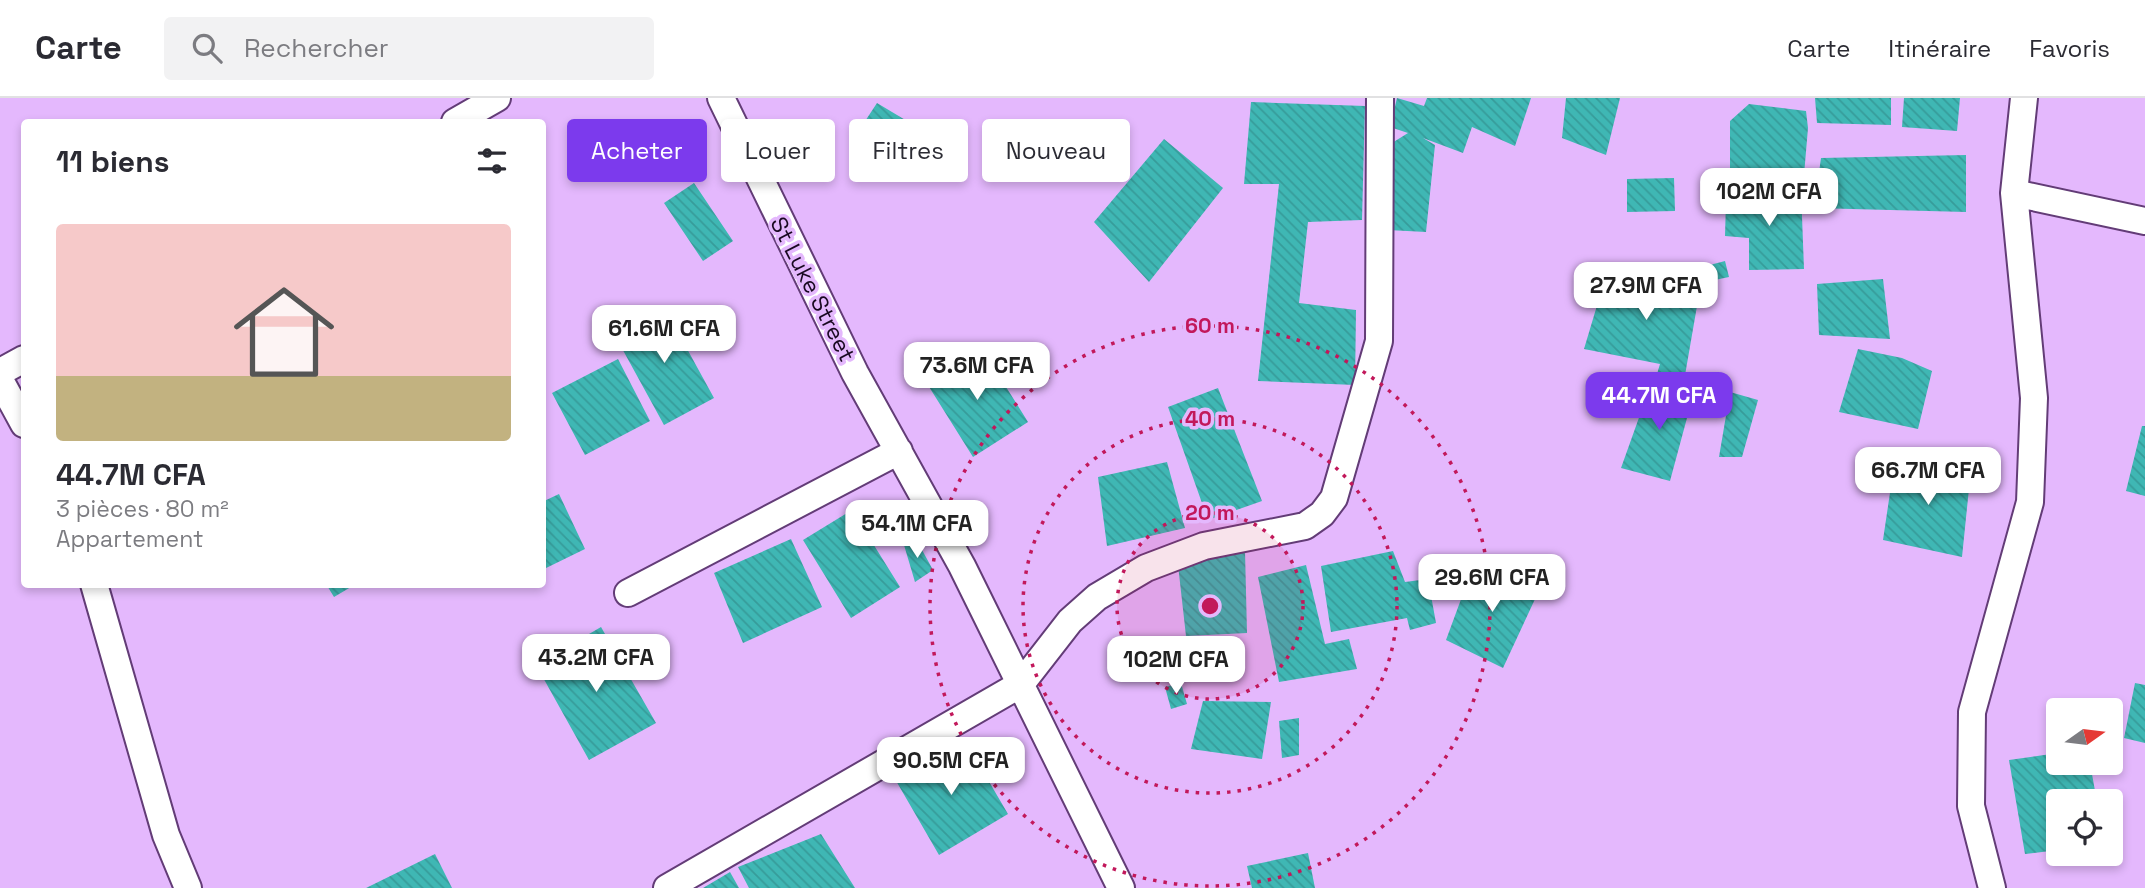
<!DOCTYPE html>
<html lang="fr">
<head>
<meta charset="utf-8">
<style>
	body { margin:0; font-family:"Space Grotesk",sans-serif; background:#f2f2f3; color:#2b2b33; height:100vh; display:flex; flex-direction:column; font-size:26px; white-space:nowrap }
	* { box-sizing:border-box; margin:0 }
	p { font-size:23px; color:#7c7c81 }
	.icon { flex:none; width:38px; height:38px; fill:none; stroke:currentColor; stroke-width:2; stroke-linecap:round; stroke-linejoin:round }
	.map { position:relative; flex:1; overflow:hidden }
	.side { position:absolute; left:21px; top:21px; width:525px; height:469px; display:flex; flex-direction:column; background:#fff; border-radius:7px; box-shadow:0 4px 10px #0003 }
	.side>* { flex:none }
	.guide { position:absolute; left:567px; top:21px; width:665px; height:63px; display:flex; gap:14px }
	.needle { width:46px; rotate:76deg }
	.tools { position:absolute; left:2046px; top:600px; display:grid; gap:14px }
	.tools a { display:grid; place-items:center; width:77px; height:77px; border-radius:7px; background:#fff; box-shadow:0 4px 10px #0003; font-size:35px }
	.price { position:absolute; translate:-50% -60px; padding:0 16px; border-radius:14px; background:#fff; color:#222; font-size:23px; line-height:46px; filter:drop-shadow(0 2px 4px #0008) }
	.price::after { content:''; position:absolute; left:50%; top:42px; width:21px; height:16px; margin-left:-10px; background:inherit; clip-path:polygon(0 0,100% 0,50% 100%) }
	.price.active { background:#7c3aed; color:#fff }
	ul { padding:0; list-style:none }
	li { display:grid; align-content:center; gap:14px; height:371px; padding:0 35px }
	li span { display:grid; place-items:center; height:217px; border-radius:7px; color:#555 }
	li>.icon { margin-inline-start:auto }
	span .icon { width:126px; height:126px; fill:#fffc; stroke-width:1 }
	li b { font-size:30px }
	h2 { display:flex; justify-content:space-between; align-items:center; height:84px; padding:0 35px; font-size:30px }
	.pill { padding:0 24px; border-radius:7px; background:#fff; box-shadow:0 4px 10px #0003; font-size:24px; line-height:63px }
	.pill.active { background:#7c3aed; color:#fff }
	header { display:flex; align-items:center; gap:42px; box-sizing:border-box; height:98px; padding:0 35px; background:#fff; border-bottom:2px solid #e1e1e2 }
	header strong { font-size:33px }
	nav { display:flex; gap:38px; margin-inline-start:auto; font-size:24px }
	.search { width:490px; height:63px; background:#f2f2f3; display:flex; align-items:center; gap:18px; box-sizing:border-box; padding:0 24px; border-radius:7px; color:#7c7c81; font-size:26px }
	.map>svg:first-child { display:block }
	.building { fill:url(#building-back-hatch) }
	.lines { fill:none; stroke-linecap:round; stroke-linejoin:round }
	.street-casing { stroke:#633c77; stroke-width:30 }
	.street { stroke:#fff; stroke-width:26 }
	.ring { fill:none; stroke:#c2185b; stroke-width:3.5; stroke-dasharray:3.5 7 }
	.labels { text-anchor:middle; dominant-baseline:central; stroke-width:7; stroke-linejoin:round; paint-order:stroke }
	.street-label { font-size:23px; fill:#190921; stroke:#e4b8fd }
	.centre { fill:#c2185b; stroke:#e4b8fd; stroke-width:3.5 }
	.ring-label { font-size:21px; text-anchor:middle; font-weight:bold; fill:#c2185b; stroke:#e4b8fd; stroke-width:7; stroke-linejoin:round; paint-order:stroke }
</style>
</head>
<body>
<header>
<strong>Carte</strong>
<div class="search"><svg class="icon" aria-label="search" viewBox="0 0 24 24"><circle cx="10" cy="10" r="6"/><path d="M15 15l6 6"/></svg>Rechercher</div>
<nav><a>Carte</a><a>Itinéraire</a><a>Favoris</a></nav>
</header>
<div class="map">
<svg width="2145" height="790" viewBox="0 0 2145 790">
	<defs>
		<pattern id="building-back-hatch" width="6" height="6" patternUnits="userSpaceOnUse" patternTransform="scale(1.75)"><rect width="6" height="6" fill="#3fb7b4"/><path d="M-1 5l2 2M0 0l6 6M5-1l2 2" fill="none" stroke="#379c9a"/></pattern>
	</defs>
	<rect width="100%" height="100%" fill="#e4b8fd"/>
	<path class="building" d="M1397,0L1424,8L1427,0H1531L1515,48L1472,29L1463,55L1423,40L1435,47L1426,134L1388,132L1392,45L1408,35L1390,29Z
		M1566,0H1620L1606,57L1562,40Z
		M1815,0H1891V27L1817,25Z
		M1904,0H1960L1957,33L1902,29Z
		M1251,4L1365,8L1362,122L1308,124L1299,205L1356,212L1355,287L1258,283L1279,86H1244Z
		M877,5L917,29L888,66L854,40Z
		M1749,6L1806,13L1808,30L1804,77L1730,72V23Z
		M686,37L700,54L673,78L659,61Z
		M1164,41L1223,90L1149,184L1094,124Z
		M1966,57V114L1814,110L1821,60Z
		M1674,80L1675,113L1627,114V81Z
		M694,85L733,143L703,163L664,105Z
		M1801,92L1804,171L1749,172V140L1725,138L1726,103L1748,101V93Z
		M1725,163L1729,179L1710,183L1706,168Z
		M1607,174L1674,189L1676,183L1701,185L1684,283L1657,276L1660,266L1584,251Z
		M1883,181L1890,241L1819,237L1817,186Z
		M663,207L714,300L664,327L613,234Z
		M981,249L1028,324L973,359L926,284Z
		M1858,251L1902,260L1932,273L1918,331L1839,314Z
		M618,261L650,323L585,357L552,295Z
		M1651,286L1694,294L1670,383L1621,370Z
		M1218,290L1262,403L1208,422L1168,309Z
		M1730,294L1758,302L1742,359H1719Z
		M2142,328H2145V398L2126,393Z
		M1895,361L1971,371L1962,459L1883,442Z
		M1167,364L1185,430L1107,448L1098,379Z
		M559,396L585,451L542,472V404Z
		M852,412L900,489L851,520L803,442Z
		M791,441L822,509L743,545L714,475Z
		M916,441L933,472L915,484L904,447Z
		M1245,453L1247,535L1186,538L1177,458Z
		M1393,453L1405,484L1428,481L1436,525L1410,532L1407,520L1331,534L1321,468Z
		M1474,466L1542,486L1503,570L1446,542Z
		M1306,467L1325,546L1349,541L1357,571L1279,584L1258,479Z
		M326,486H356L334,499Z
		M601,529L656,625L589,662L536,567Z
		M1181,585L1187,606L1171,611L1165,589Z
		M2135,585L2145,587V645L2124,640Z
		M1203,603L1271,604L1262,661L1191,651Z
		M1299,620V657L1282,660L1279,623Z
		M964,641L1008,716L939,757L895,681Z
		M2058,655V665H2090L2097,704H2058V752L2025,756L2009,662Z
		M821,736L855,790H749L738,769Z
		M1308,755L1315,790H1252L1247,768Z
		M435,756L452,790H366Z
		M730,774L739,790H703Z"/>
	<g class="lines">
		<defs>
			<path id="street" d="M721,0L855,275L962,468L1121,790
				M455,24L497,0
				M2014,95L2145,123
				M0,274L24,261
				M0,282L24,326
				M94,486L166,737L188,790
				M628,495L899,353
				M667,790L1021,586L1070,523L1097,499L1146,470L1204,448L1305,428L1322,416L1334,400L1379,243L1380,0
				M1992,790L1971,708L1972,614L2030,404L2034,300L2014,95L2024,0"/>
		</defs>
		<use href="#street" class="street-casing"/>
		<use href="#street" class="street"/>
	</g>
	<circle cx="1210" cy="508" r="93" fill="#c2185b" fill-opacity=".12"/>
	<g class="ring">
		<circle cx="1210" cy="508" r="93"/>
		<circle cx="1210" cy="508" r="187"/>
		<circle cx="1210" cy="508" r="280"/>
	</g>
	<g class="labels">
		<g class="street-label">
			<text transform="translate(813 191) rotate(63)">St Luke Street</text>
		</g>
	</g>
	<circle cx="1210" cy="508" r="10" class="centre"/>
	<g class="ring-label">
		<text x="1210" y="235">60 m</text>
		<text x="1210" y="328">40 m</text>
		<text x="1210" y="422">20 m</text>
	</g>
</svg>
<div class="tools">
<a><svg class="needle" viewBox="-14 -14 28 28"><path d="M0-13l5 13h-10z" fill="#e53935"/><path d="M0 13l5-13h-10z" fill="#7c7c81"/></svg></a>
<a><svg class="icon" aria-label="locate" viewBox="0 0 24 24"><circle cx="12" cy="12" r="6"/><path d="M12 2v4M12 18v4M2 12h4M18 12h4"/></svg></a>
</div>
<b class="price" style="left:1769px;top:130px">102M CFA</b>
<b class="price" style="left:1646px;top:224px">27.9M CFA</b>
<b class="price" style="left:664px;top:267px">61.6M CFA</b>
<b class="price" style="left:977px;top:304px">73.6M CFA</b>
<b class="price active" style="left:1659px;top:334px">44.7M CFA</b>
<b class="price" style="left:1928px;top:409px">66.7M CFA</b>
<b class="price" style="left:917px;top:462px">54.1M CFA</b>
<b class="price" style="left:1492px;top:516px">29.6M CFA</b>
<b class="price" style="left:596px;top:596px">43.2M CFA</b>
<b class="price" style="left:1176px;top:598px">102M CFA</b>
<b class="price" style="left:951px;top:699px">90.5M CFA</b>
<div class="guide">
<a class="pill active">Acheter</a>
<a class="pill">Louer</a>
<a class="pill">Filtres</a>
<a class="pill">Nouveau</a>
</div>
<section class="side">
<h2>11 biens<svg class="icon" aria-label="filters" viewBox="0 0 24 24"><path d="M4 7h16M4 17h16"/><circle cx="9" cy="7" r="2"/><circle cx="15" cy="17" r="2"/></svg></h2>
<ul>
<li><span style="background:linear-gradient(#f6c9c9 70%,#c2b280 0)"><svg class="icon" aria-label="home" viewBox="0 0 24 24"><path d="M3 11l9-7 9 7M6 9v11h12V9"/></svg></span><div><b>44.7M CFA</b><p>3 pièces · 80 m²</p><p>Appartement</p></div></li>
</ul>
</section>
</div>
</body>
</html>
